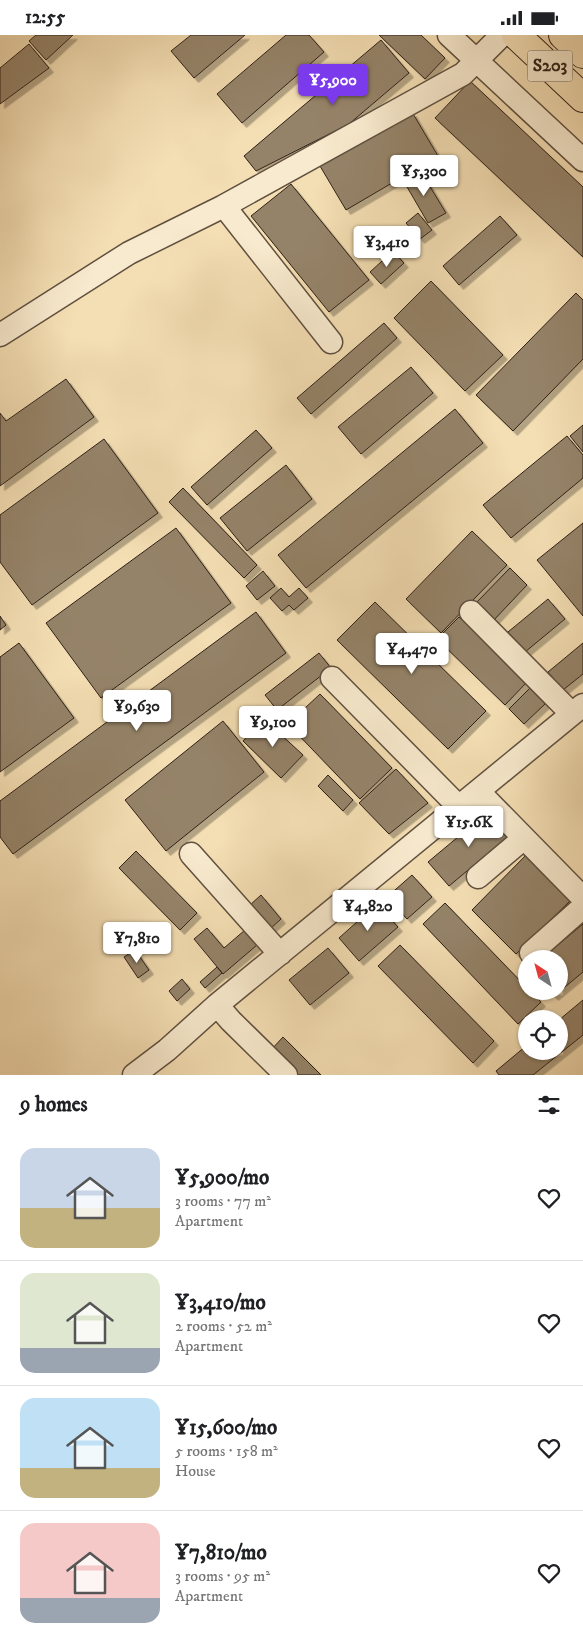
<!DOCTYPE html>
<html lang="en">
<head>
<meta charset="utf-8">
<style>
	body { margin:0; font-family:"IM FELL DW Pica",serif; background:#f2f2f2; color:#202124; height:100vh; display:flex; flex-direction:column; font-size:19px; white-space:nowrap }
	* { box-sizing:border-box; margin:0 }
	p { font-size:16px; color:#757577 }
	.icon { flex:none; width:28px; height:28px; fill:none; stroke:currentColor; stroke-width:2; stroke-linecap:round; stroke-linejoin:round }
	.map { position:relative; height:1040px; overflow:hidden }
	.details { display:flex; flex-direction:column; background:#fff; flex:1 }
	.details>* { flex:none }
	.needle { width:32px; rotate:324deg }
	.buttons { position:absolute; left:518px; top:915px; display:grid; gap:10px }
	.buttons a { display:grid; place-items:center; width:50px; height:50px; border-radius:50%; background:#fff; box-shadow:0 1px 4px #0004; font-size:25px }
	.price { position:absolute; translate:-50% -42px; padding:0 11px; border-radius:5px; background:#fff; color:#222; font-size:16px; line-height:32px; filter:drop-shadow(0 1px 2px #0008) }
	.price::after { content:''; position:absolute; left:50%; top:30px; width:15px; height:11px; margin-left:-8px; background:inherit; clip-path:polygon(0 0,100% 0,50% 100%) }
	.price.on { background:#7c3aed; color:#fff }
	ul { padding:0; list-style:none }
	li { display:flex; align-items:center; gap:15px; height:125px; padding:0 20px }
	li+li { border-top:1px solid #e0e0e0 }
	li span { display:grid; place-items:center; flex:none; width:140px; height:100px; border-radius:15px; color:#555 }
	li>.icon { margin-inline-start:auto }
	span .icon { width:60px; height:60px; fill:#fffc; stroke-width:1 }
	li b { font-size:21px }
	h2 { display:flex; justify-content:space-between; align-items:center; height:60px; padding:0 20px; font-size:21px }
	.status { display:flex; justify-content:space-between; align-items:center; height:35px; padding:0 25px; background:#fff; direction:ltr }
	.status svg { height:14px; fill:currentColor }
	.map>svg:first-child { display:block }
	.building { fill:#958369; stroke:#2f2119; filter:url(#shadow) }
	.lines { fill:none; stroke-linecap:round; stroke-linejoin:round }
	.minor-casing { stroke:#605040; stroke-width:25 }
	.major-casing { stroke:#2f2119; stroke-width:30 }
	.minor { stroke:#f8eace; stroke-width:22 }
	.major { stroke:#f4deb3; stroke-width:28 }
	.labels { text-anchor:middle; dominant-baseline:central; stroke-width:4.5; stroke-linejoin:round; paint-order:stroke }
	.shield { fill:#f8eace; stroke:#6b5d4f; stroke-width:1 }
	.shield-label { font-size:18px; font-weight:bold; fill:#2f2119 }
</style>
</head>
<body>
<div class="status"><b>12:55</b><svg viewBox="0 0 49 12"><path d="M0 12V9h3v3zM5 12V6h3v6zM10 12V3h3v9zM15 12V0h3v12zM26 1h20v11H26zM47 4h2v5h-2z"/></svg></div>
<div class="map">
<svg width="583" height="1040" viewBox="0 0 583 1040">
	<defs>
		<filter id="shadow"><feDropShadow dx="4.5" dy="4.5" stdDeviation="0" flood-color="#0004"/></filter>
	</defs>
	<rect width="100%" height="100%" fill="#f4deb3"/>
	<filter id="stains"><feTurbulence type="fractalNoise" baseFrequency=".004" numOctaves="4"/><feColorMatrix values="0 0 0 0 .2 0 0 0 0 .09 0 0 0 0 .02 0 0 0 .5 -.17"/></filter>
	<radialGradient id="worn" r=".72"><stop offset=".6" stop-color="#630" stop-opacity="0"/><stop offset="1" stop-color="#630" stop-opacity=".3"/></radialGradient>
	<path class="building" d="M36,0H73L46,25L29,6Z
		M191,0H245L194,43L171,16Z
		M286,0H309L324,17L242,88L217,59Z
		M379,0H421L445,23L425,44Z
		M381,5L409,38L349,89L256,136L244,121Z
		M29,9L49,33L0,69V33Z
		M470,46L583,152V222L435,83Z
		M412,77L438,121L346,175L320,131Z
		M420,135L446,178L428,188L403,145Z
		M291,149L369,245L329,277L251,181Z
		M418,178L432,195L420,204L406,188Z
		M500,181L517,200L459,250L443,231Z
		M393,216L404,228L381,249L370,237Z
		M431,246L503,320L465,356L394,283Z
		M576,258L583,265V324L513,396L476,360Z
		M384,288L397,303L311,379L297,363Z
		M411,332L433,358L361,419L338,392Z
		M66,344L94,382L0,451V378L6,386Z
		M455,374L483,408L306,553L278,520Z
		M583,390V417L570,401Z
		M256,395L272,413L207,470L191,452Z
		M567,401L583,420V443L511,503L483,470Z
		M104,404L158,478L32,570L0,527V480Z
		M286,430L312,464L247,516L220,483Z
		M183,453L257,530L244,543L169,467Z
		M583,488V581L537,525Z
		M176,493L231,568L101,663L46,588Z
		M472,496L507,530L441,598L406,564Z
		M510,533L527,550L493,586L475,569Z
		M263,536L275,551L257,565L246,551Z
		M281,553L289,562L299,553L308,563L294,575L289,570L282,576L270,563Z
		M548,564L565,584L525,617L508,597Z
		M375,567L486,676L448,714L337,605Z
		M256,577L286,618L13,819L0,802V766Z
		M0,581L6,590L0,595Z
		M459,582L527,647L505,670L437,604Z
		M19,608L74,683L0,737V622Z
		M583,608V639L563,655L548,637Z
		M319,618L331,633L277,675L265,660Z
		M530,653L545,669L524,689L509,674Z
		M320,659L392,733L360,764L288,689Z
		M264,684L303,720L281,743L243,706Z
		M223,686L264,737L166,816L125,765Z
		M396,734L428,768L389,799L359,768Z
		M328,740L353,765L343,776L318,751Z
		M489,776L510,800L449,851L428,827Z
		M136,816L197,878L180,895L119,833Z
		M528,818L573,863L516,919L472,875Z
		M412,840L432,862L407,884L387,862Z
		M261,860L281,884L270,894L250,870Z
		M445,868L526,952V956H530L541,967L518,989L423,889Z
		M377,869L398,892L359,926L339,903Z
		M583,889V937L554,961L549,956H559V924H541Z
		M207,893L224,913L245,895L257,910L223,939L194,904Z
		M400,910L494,1006L473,1028L378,931Z
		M328,913L349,938L310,970L289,945Z
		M135,915L149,935L138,943L124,922Z
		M217,932L222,938L205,953L200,947Z
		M182,944L190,954L177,966L169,956Z
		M583,965V1000L533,1040H499L496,1036L526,1011V1016H559V985Z
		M283,1002L321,1040H296L271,1015Z"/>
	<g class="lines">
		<defs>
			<path id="minor" d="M449,0L583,125
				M0,300L129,218L224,171
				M331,307L224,171L463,39L502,0
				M471,577L572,679
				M332,643L459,772
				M478,756L583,863
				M191,819L280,919
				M478,842L524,803
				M531,918L583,872
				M217,970L231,986L286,1040
				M134,1040L167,1015L217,970L583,670"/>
			<path id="major" d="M516,0L583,63
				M563,0L583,19"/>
		</defs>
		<use href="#minor" class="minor-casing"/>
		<use href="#major" class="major-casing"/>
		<use href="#minor" class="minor"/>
		<use href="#major" class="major"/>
	</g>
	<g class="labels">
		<rect class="shield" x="527.5" y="15.5" width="45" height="31" rx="4"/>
		<g class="shield-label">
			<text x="550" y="31">S203</text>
		</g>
	</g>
	<rect width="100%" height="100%" filter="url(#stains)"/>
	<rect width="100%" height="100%" fill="url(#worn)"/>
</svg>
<div class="buttons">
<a><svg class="needle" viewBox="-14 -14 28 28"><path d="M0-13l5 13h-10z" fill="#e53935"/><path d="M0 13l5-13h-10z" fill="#757577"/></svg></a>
<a><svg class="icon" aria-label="locate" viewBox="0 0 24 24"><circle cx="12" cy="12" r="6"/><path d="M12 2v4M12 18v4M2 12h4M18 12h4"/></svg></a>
</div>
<b class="price on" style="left:333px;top:71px">¥5,900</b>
<b class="price" style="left:424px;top:162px">¥5,300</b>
<b class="price" style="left:387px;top:233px">¥3,410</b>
<b class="price" style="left:412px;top:640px">¥4,470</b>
<b class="price" style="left:137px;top:697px">¥9,630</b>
<b class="price" style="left:273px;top:713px">¥9,100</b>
<b class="price" style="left:469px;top:813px">¥15.6K</b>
<b class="price" style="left:368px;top:897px">¥4,820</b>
<b class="price" style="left:137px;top:929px">¥7,810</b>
</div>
<section class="details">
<h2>9 homes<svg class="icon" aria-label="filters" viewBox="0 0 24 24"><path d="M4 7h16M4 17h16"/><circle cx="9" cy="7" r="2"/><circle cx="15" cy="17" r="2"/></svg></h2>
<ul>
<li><span style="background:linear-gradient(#c9d6e8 60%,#c2b280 0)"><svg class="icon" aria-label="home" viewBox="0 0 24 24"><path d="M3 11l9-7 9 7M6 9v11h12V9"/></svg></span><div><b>¥5,900/mo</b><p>3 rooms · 77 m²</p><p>Apartment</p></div><svg class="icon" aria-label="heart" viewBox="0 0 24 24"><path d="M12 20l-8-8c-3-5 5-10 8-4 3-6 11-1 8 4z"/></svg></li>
<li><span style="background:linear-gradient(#dfe7d0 75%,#9aa5b1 0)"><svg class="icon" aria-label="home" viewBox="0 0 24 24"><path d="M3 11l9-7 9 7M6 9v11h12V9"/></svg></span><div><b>¥3,410/mo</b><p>2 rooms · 52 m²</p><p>Apartment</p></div><svg class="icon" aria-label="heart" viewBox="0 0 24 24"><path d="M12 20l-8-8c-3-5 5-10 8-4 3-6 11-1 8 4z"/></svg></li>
<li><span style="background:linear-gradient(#bfe0f5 70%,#c2b280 0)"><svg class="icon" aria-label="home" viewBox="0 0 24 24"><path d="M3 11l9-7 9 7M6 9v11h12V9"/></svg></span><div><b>¥15,600/mo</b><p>5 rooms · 158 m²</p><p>House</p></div><svg class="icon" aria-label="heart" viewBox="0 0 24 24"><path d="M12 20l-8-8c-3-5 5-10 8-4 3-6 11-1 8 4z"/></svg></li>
<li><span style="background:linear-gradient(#f6c9c9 75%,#9aa5b1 0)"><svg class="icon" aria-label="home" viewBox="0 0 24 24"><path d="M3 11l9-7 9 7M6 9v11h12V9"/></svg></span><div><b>¥7,810/mo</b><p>3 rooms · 95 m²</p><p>Apartment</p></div><svg class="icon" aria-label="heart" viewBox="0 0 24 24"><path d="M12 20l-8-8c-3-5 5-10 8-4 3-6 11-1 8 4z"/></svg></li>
</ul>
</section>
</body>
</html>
